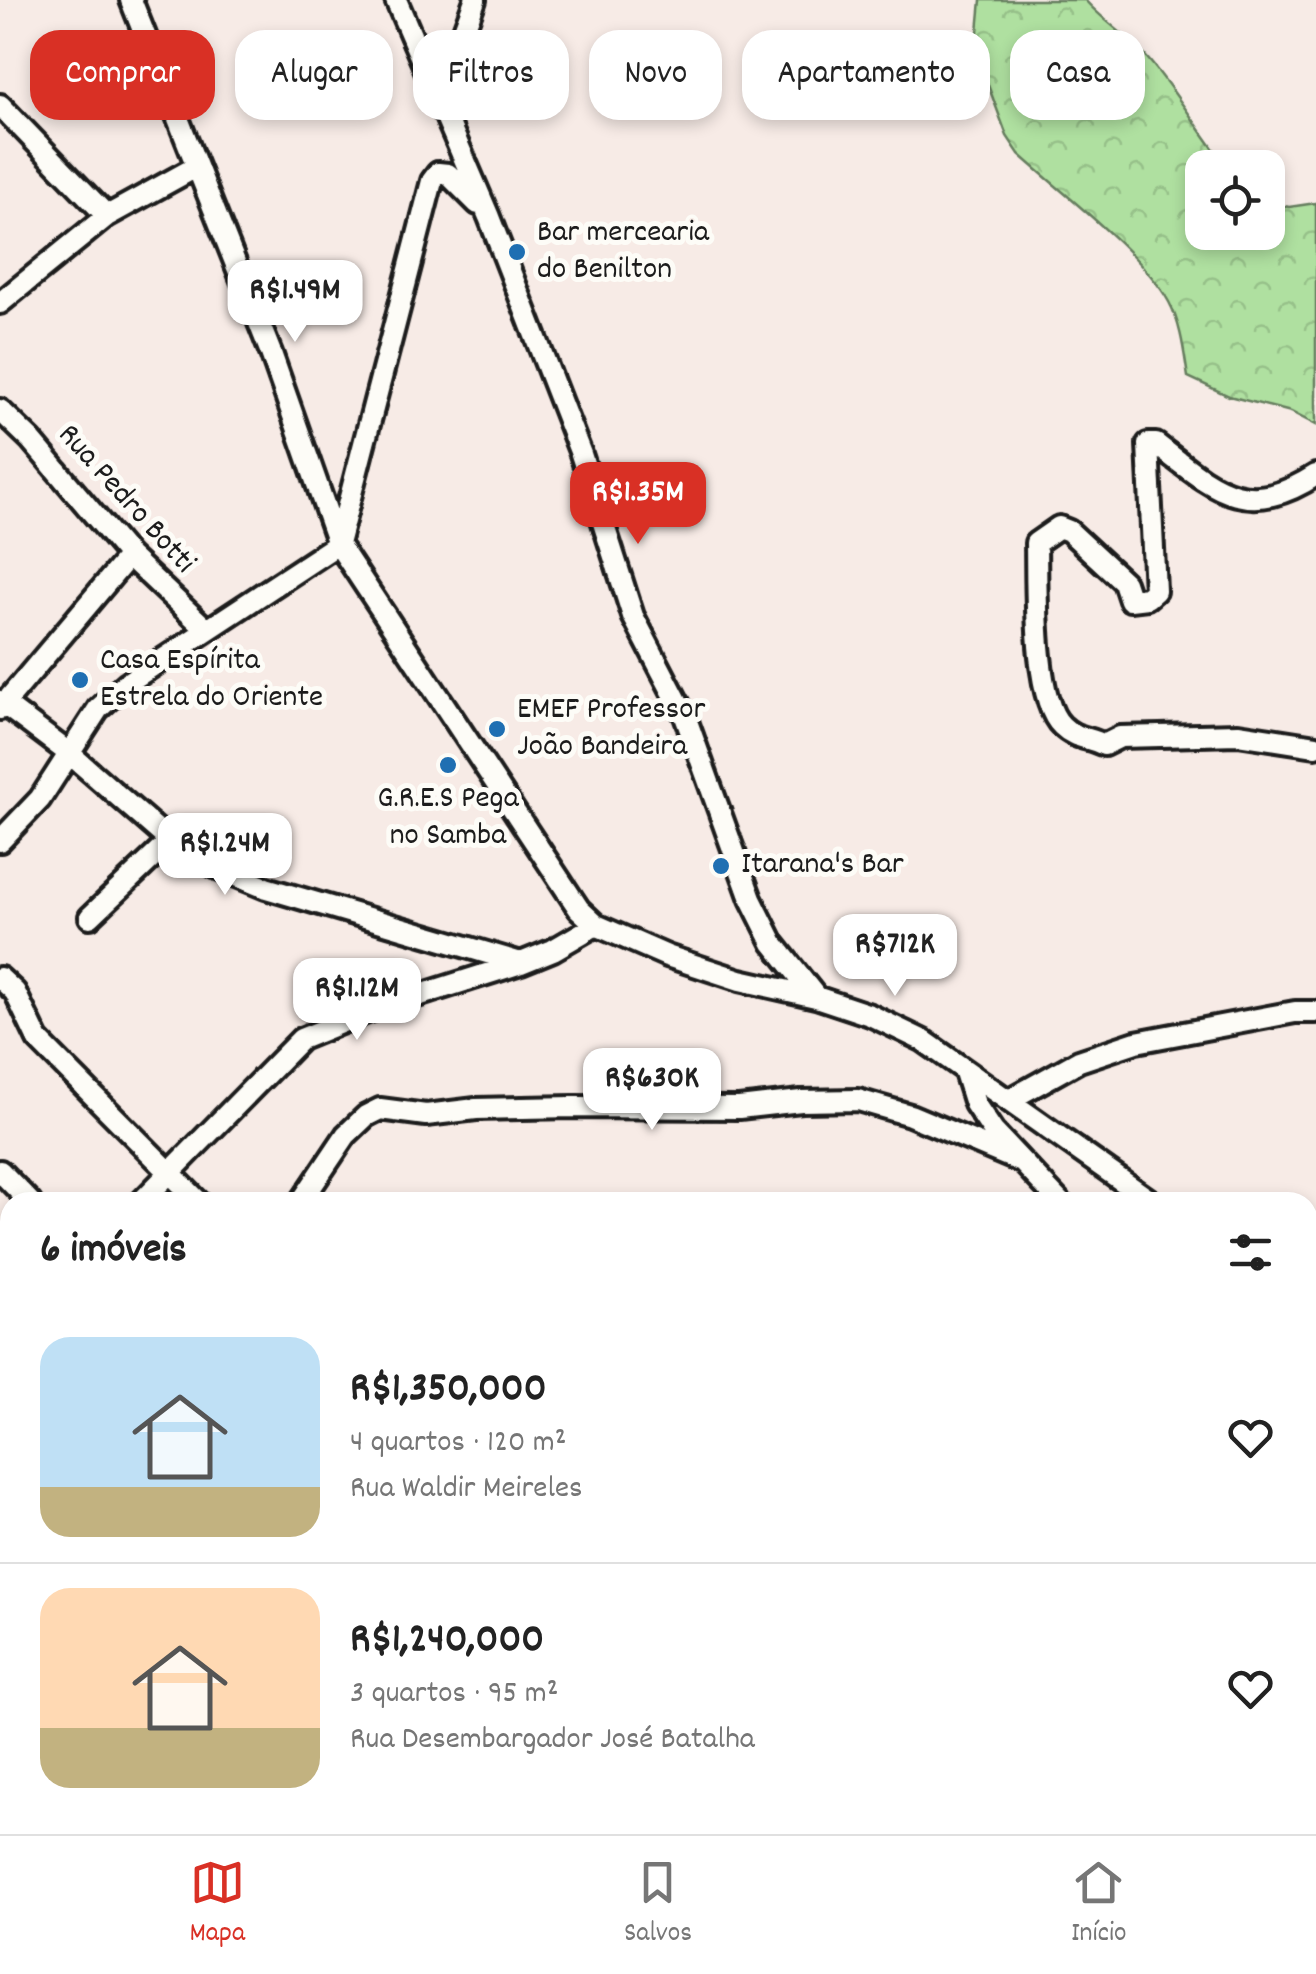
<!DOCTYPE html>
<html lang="pt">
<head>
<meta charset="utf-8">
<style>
	body { margin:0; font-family:Dekko,sans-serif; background:#f6f6f6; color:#222; height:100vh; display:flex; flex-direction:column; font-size:38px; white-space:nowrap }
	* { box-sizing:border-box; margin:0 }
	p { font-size:32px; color:#767676 }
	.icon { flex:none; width:55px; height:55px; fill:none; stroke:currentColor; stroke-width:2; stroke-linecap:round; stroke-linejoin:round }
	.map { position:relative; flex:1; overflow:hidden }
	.sheet { position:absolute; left:0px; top:1192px; width:1318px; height:642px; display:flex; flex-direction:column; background:#fff; border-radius:30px 30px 0 0; box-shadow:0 5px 15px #0003 }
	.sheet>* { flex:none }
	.guide { position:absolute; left:30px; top:30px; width:1258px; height:90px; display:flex; gap:20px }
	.tools { position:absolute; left:1185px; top:150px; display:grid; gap:20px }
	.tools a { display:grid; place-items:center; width:100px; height:100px; border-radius:20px; background:#fff; box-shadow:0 5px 15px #0003; font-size:50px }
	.price { position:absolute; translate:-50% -85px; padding:0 22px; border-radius:20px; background:#fff; color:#222; font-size:32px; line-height:65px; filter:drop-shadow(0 2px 5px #0008) }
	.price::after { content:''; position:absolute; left:50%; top:60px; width:30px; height:22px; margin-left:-15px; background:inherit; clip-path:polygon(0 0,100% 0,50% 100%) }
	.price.on { background:#d93025; color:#fff }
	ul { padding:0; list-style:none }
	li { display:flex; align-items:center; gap:30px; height:250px; padding:0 40px }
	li+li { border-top:2px solid #e0e0e0 }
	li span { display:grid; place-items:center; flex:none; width:280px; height:200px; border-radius:30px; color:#555 }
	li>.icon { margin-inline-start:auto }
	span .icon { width:120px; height:120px; fill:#fffc; stroke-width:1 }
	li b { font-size:42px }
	h2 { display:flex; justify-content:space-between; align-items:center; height:120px; padding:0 40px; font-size:42px }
	.tag { padding:0 35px; border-radius:30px; background:#fff; box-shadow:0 5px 15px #0003; font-size:35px; line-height:90px }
	.tag.on { background:#d93025; color:#fff }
	.dock { display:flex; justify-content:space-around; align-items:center; height:140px; border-top:2px solid #e0e0e0; background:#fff; font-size:28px; color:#767676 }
	.dock a { display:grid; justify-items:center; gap:5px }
	.dock .on { color:#d93025 }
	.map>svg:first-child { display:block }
	.forest { fill:url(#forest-crowns); stroke:#667e5e; stroke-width:2.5 }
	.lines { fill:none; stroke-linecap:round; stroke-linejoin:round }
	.minor-casing { stroke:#1c1c1c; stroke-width:28 }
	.primary-casing { stroke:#1c1c1c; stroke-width:40 }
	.minor { stroke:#fdfcf7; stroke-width:20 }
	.primary { stroke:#fdfcf7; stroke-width:32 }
	.poi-dot { fill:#1f6fb2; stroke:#fdfcf7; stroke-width:4 }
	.labels { text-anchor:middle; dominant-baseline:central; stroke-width:10; stroke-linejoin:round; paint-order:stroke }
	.poi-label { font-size:32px; fill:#1c1c1c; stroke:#fdfcf7; text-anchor:start }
	.street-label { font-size:32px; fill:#1c1c1c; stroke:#fdfcf7 }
</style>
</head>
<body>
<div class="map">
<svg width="1316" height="1834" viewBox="0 0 1316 1834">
	<defs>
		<pattern id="forest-crowns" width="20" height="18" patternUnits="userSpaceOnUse" patternTransform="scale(2.5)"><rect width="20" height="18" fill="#afe0a0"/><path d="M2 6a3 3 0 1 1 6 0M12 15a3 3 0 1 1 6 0" fill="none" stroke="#96c089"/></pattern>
	</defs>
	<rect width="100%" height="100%" fill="#f7ebe6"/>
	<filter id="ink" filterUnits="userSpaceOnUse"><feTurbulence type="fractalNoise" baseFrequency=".01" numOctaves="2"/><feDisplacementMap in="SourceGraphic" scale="20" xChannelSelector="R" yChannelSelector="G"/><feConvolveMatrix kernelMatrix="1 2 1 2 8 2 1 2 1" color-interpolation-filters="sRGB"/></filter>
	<g filter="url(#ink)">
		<path class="forest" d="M981,0H1085C1104,22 1130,37 1148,59C1177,93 1200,132 1227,167L1202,168V232H1268V202L1289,207L1316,203V425L1291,412L1229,396L1188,377C1184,352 1181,324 1169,302C1142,253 1062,193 1019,154L1007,136L976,53Z"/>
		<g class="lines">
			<defs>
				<path id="minor" d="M131,0L271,353L338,544L579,909L596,925L667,956L740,980L816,997L870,1015L924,1041L1152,1202
					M396,0L489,217L581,454L633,616L685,716L751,899L773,943L816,997
					M439,98L475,0
					M0,105L107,216
					M0,303L107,216L196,167
					M0,410L31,440L129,556L206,629
					M1316,475C1245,521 1213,488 1156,444H1148L1155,591L1147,598L1130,600L1124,582L1069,531L1059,527L1036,543C1037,584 1033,699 1062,726C1075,739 1089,737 1104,745L1120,737L1238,734L1316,746
					M0,701L70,754L170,841L215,867L266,888L521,963
					M0,709L129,556
					M0,841L40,799L98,709L127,683L338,544L432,181L438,173L448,174L478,204
					M90,917L170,841
					M0,978L15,992L38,1040L199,1202
					M965,1072L975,1104L993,1131L1060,1202
					M1009,1100L1079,1061L1136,1042L1295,1012H1316
					M0,1171L30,1202
					M141,1202L301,1039L367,1012L521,963L553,950L596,925
					M301,1202L346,1135L366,1116L380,1109L426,1115L476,1109L573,1107L739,1108L801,1101L858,1100L910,1115L1022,1162
					M1316,1309L1310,1316L1316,1499
					M0,1463L10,1473
					M0,1517L10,1507
					M1308,1669L1316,1664
					M0,1713L10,1702
					M0,1740L10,1728
					M214,1825L217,1834
					M1140,1825L1142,1834
					M90,1834L99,1825"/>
				<path id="primary" d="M0,1820L9,1834"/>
			</defs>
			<use href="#minor" class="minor-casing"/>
			<use href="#primary" class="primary-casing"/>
			<use href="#minor" class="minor"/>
			<use href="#primary" class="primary"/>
		</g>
	</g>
	<g class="poi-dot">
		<circle cx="517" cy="252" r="10"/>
		<circle cx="80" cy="680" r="10"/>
		<circle cx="497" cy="729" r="10"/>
		<circle cx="448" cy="765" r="10"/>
		<circle cx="721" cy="866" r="10"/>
	</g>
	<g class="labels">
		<g class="poi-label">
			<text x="537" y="234">Bar mercearia<tspan x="537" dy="37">do Benilton</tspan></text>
			<text x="100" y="662">Casa Espírita<tspan x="100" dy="37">Estrela do Oriente</tspan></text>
			<text x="517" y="711">EMEF Professor<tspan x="517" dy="37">João Bandeira</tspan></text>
			<text x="448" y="800" text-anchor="middle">G.R.E.S Pega<tspan x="448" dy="37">no Samba</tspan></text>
			<text x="741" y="866">Itarana's Bar</text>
		</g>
		<g class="street-label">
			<text transform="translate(125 500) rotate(48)">Rua Pedro Botti</text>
		</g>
	</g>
</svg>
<div class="tools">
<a><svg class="icon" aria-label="locate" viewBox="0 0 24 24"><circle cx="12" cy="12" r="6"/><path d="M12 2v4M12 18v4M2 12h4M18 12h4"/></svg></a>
</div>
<b class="price" style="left:295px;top:345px">R$1.49M</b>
<b class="price on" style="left:638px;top:547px">R$1.35M</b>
<b class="price" style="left:225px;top:898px">R$1.24M</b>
<b class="price" style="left:895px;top:999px">R$712K</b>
<b class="price" style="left:357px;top:1043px">R$1.12M</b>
<b class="price" style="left:652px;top:1133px">R$630K</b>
<div class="guide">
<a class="tag on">Comprar</a>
<a class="tag">Alugar</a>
<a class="tag">Filtros</a>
<a class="tag">Novo</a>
<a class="tag">Apartamento</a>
<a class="tag">Casa</a>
</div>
<section class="sheet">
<h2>6 imóveis<svg class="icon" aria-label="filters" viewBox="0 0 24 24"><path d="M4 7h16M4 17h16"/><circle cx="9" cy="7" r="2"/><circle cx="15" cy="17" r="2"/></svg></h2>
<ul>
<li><span style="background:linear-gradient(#bfe0f5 75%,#c2b280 0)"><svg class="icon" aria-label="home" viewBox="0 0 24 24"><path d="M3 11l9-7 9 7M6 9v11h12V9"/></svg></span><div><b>R$1,350,000</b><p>4 quartos · 120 m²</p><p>Rua Waldir Meireles</p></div><svg class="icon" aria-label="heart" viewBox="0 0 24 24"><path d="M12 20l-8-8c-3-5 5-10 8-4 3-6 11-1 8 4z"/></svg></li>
<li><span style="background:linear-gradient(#ffd9b3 70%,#c2b280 0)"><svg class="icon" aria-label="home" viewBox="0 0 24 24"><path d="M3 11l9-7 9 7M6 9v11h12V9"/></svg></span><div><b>R$1,240,000</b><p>3 quartos · 95 m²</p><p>Rua Desembargador José Batalha</p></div><svg class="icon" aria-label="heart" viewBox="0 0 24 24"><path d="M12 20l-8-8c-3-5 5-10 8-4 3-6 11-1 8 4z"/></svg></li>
</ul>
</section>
</div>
<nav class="dock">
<a class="on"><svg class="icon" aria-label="map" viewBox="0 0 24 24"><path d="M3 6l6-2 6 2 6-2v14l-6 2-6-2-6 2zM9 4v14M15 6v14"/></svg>Mapa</a>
<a><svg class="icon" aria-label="saved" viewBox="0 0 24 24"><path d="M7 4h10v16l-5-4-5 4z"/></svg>Salvos</a>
<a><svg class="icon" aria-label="home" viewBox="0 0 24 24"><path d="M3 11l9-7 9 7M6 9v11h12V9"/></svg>Início</a>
</nav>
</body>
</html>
